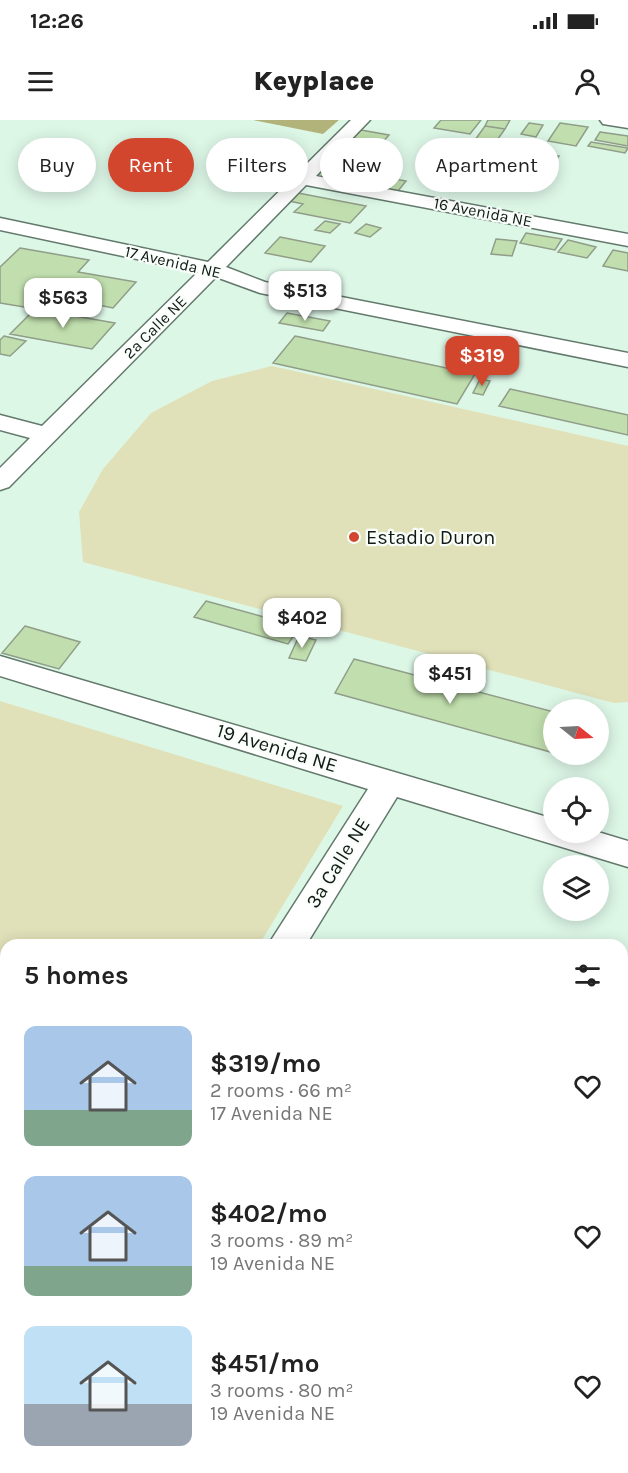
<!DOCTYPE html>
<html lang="en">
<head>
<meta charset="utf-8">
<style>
	body { margin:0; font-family:Karla,sans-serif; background:#f6f6f6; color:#222; height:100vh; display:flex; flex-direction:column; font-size:22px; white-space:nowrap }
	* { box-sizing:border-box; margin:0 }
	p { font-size:20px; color:#767676 }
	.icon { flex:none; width:33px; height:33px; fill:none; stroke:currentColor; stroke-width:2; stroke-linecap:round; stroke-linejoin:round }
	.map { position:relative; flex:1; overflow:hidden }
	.panel { position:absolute; left:0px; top:819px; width:628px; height:534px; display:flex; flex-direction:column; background:#fff; border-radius:18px 18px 0 0; box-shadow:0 3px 15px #0003 }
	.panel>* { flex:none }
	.banner { position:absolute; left:18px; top:18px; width:592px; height:54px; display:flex; gap:12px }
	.needle { width:39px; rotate:108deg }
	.tools { position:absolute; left:543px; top:579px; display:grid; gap:12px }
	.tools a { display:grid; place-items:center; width:66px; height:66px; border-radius:50%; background:#fff; box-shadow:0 3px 15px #0003; font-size:30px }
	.price { position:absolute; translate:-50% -51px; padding:0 14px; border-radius:12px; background:#fff; color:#222; font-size:20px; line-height:39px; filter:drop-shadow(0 2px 3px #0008) }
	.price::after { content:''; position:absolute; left:50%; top:36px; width:18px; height:14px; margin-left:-9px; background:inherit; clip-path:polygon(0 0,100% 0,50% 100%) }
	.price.on { background:#d1462c; color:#fff }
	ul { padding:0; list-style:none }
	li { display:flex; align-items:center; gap:18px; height:150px; padding:0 24px }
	li span { display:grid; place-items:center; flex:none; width:168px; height:120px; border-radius:12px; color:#555 }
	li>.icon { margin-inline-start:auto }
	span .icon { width:72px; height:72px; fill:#fffc; stroke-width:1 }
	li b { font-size:26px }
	h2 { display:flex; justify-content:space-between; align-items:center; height:72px; padding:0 24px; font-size:26px }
	.tag { padding:0 21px; border-radius:27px; background:#fff; box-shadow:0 3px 15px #0003; font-size:21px; line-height:54px }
	.tag.on { background:#d1462c; color:#fff }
	.status { display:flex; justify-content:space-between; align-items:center; height:42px; padding:0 30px; background:#fff; direction:ltr }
	.status svg { height:16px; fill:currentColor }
	header { display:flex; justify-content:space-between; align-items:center; height:78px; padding:0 24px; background:#fff; font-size:27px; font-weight:800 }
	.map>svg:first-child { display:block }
	.green { fill:#e0e1b9 }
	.forest { fill:#b2b27b }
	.building { fill:#c1dfae; stroke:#909d88; stroke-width:1.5 }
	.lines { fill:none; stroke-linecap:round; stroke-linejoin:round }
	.service-casing { stroke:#62796b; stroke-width:2 }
	.minor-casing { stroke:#62796b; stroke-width:3 }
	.service { fill:#fff; fill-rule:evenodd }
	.minor { fill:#fff; fill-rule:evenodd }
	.poi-dot { fill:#d1462c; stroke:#f9fefb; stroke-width:2 }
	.labels { text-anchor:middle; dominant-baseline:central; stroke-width:4.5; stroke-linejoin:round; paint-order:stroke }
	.far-street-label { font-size:16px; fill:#111a14; stroke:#f9fefb }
	.poi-label { font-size:20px; fill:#111a14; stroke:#f9fefb; text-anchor:start }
	.street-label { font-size:20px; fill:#111a14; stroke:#f9fefb }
</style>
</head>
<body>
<div class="status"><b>12:26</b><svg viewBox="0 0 49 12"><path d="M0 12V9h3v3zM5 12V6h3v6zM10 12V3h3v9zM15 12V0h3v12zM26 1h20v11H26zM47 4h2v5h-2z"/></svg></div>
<header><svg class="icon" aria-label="menu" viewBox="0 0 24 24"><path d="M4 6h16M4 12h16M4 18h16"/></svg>Keyplace<svg class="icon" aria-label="person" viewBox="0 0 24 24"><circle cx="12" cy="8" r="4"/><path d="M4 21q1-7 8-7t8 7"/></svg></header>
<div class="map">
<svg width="628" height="1353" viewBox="0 0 628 1353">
	<rect width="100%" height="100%" fill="#ddf7e7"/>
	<path class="green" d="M272,246L628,326V582L614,583L83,442L79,392L103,349L151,293L212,261Z
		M0,581L343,686L259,825H6V1115L0,1113Z"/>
	<path class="forest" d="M253,0H339L323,14Z"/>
	<path class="building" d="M441,0H481L470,14L434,8Z
		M488,0H510L505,9L485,6Z
		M529,3L543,5L536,17L521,14Z
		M560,3L588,7L576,26L548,21Z
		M485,6L505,9L495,23L475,20Z
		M361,10L389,15L382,23L353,18Z
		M600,12L628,16V26L595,20Z
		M591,22L628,28L625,33L588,26Z
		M481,24L502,26L496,38L474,35Z
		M531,32L559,36L552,45L524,40Z
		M338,36L360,40L340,61L317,56Z
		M358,49L377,53L361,68L341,64Z
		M383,57L406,61L398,71L376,67Z
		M298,73L366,86L350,103L294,92L303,84L289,81Z
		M325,101L340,104L330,113L315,110Z
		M366,104L381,108L370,117L355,113Z
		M526,113L562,119L555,130L520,123Z
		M280,117L325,126L311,142L265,133Z
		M496,119L517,121L512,136L491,134Z
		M568,120L596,127L587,138L558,132Z
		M20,128L89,140L78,152L136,162L113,188L79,181L67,194L0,183V147Z
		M613,130L628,133V151L603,146Z
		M35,189L115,203L92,229L10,214Z
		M287,193L330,201L323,211L279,203Z
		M4,216L26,221L10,236L0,234V220Z
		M295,216L475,254L457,284L273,243Z
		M480,259L490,261L483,275L473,273Z
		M510,269L628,295V315L499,286Z
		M206,481L300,507L288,524L194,497Z
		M25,506L80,522L59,549L2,533Z
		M299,516L316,520L306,541L289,538Z
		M354,539L554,592V633L335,573Z
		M559,634H586L584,641Z
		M622,1033L628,1034V1101L622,1099Z"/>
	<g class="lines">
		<defs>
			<path id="service" d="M6,1189V1221L0,1223V1191Z"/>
			<path id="minor" d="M351,0H370L316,56L628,114V126L306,65L226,147L265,162L628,233V247L260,173L216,157L9,367L0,370V348L30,318L0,310V295L42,306L198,152L0,110V98L208,142Z
				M600,0H628V8L603,4Z
				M0,536L554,699V712H598L628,721V747L397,677L306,825H268L368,669L0,556Z
				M0,1105L6,1108V1152L0,1149Z
				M6,1236V1289L0,1291V1238Z
				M466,1347H525L527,1353H468Z"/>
		</defs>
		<use href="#service" class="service-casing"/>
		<use href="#minor" class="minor-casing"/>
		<use href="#service" class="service"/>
		<use href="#minor" class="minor"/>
	</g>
	<circle class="poi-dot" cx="354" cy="417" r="6"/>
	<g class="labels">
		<g class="far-street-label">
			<text transform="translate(483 92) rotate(11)">16 Avenida NE</text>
			<text transform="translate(173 142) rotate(13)">17 Avenida NE</text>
			<text transform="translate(155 207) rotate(-45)">2a Calle NE</text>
		</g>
		<g class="poi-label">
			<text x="366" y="417">Estadio Duron</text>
		</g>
		<g class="street-label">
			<text transform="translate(277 628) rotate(17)">19 Avenida NE</text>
			<text transform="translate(338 743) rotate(-58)">3a Calle NE</text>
		</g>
	</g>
</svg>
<div class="tools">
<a><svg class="needle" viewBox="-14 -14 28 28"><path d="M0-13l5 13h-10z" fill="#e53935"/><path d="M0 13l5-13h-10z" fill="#767676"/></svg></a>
<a><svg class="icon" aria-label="locate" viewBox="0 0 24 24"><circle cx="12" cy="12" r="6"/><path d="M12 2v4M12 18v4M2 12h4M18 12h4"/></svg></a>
<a><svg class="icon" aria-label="layers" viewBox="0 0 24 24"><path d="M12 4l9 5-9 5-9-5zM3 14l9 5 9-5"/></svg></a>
</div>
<b class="price" style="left:305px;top:202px">$513</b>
<b class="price" style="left:63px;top:209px">$563</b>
<b class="price on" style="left:482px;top:267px">$319</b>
<b class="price" style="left:302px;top:529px">$402</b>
<b class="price" style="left:450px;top:585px">$451</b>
<div class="banner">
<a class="tag">Buy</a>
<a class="tag on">Rent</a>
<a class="tag">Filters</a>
<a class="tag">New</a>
<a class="tag">Apartment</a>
</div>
<section class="panel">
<h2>5 homes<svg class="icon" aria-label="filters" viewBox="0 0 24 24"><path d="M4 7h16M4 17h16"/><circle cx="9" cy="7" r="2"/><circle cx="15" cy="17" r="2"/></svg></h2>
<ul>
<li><span style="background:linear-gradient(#a9c7e8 70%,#7fa58c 0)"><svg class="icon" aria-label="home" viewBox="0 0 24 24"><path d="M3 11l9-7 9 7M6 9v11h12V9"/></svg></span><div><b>$319/mo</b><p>2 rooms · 66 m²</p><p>17 Avenida NE</p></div><svg class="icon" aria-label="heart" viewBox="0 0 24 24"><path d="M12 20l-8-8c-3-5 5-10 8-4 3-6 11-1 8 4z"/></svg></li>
<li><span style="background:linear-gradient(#a9c7e8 75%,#7fa58c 0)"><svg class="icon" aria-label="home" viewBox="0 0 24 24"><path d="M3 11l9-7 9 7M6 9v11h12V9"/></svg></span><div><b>$402/mo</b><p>3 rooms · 89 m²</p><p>19 Avenida NE</p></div><svg class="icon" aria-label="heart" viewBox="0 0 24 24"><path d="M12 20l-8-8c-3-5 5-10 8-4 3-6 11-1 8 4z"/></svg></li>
<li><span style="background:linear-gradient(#bfe0f5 65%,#9aa5b1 0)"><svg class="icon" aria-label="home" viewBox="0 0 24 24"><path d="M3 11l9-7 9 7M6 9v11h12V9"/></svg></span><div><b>$451/mo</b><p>3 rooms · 80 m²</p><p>19 Avenida NE</p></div><svg class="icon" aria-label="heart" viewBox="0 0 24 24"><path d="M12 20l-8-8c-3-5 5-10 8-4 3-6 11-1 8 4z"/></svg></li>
</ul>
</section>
</div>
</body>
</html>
